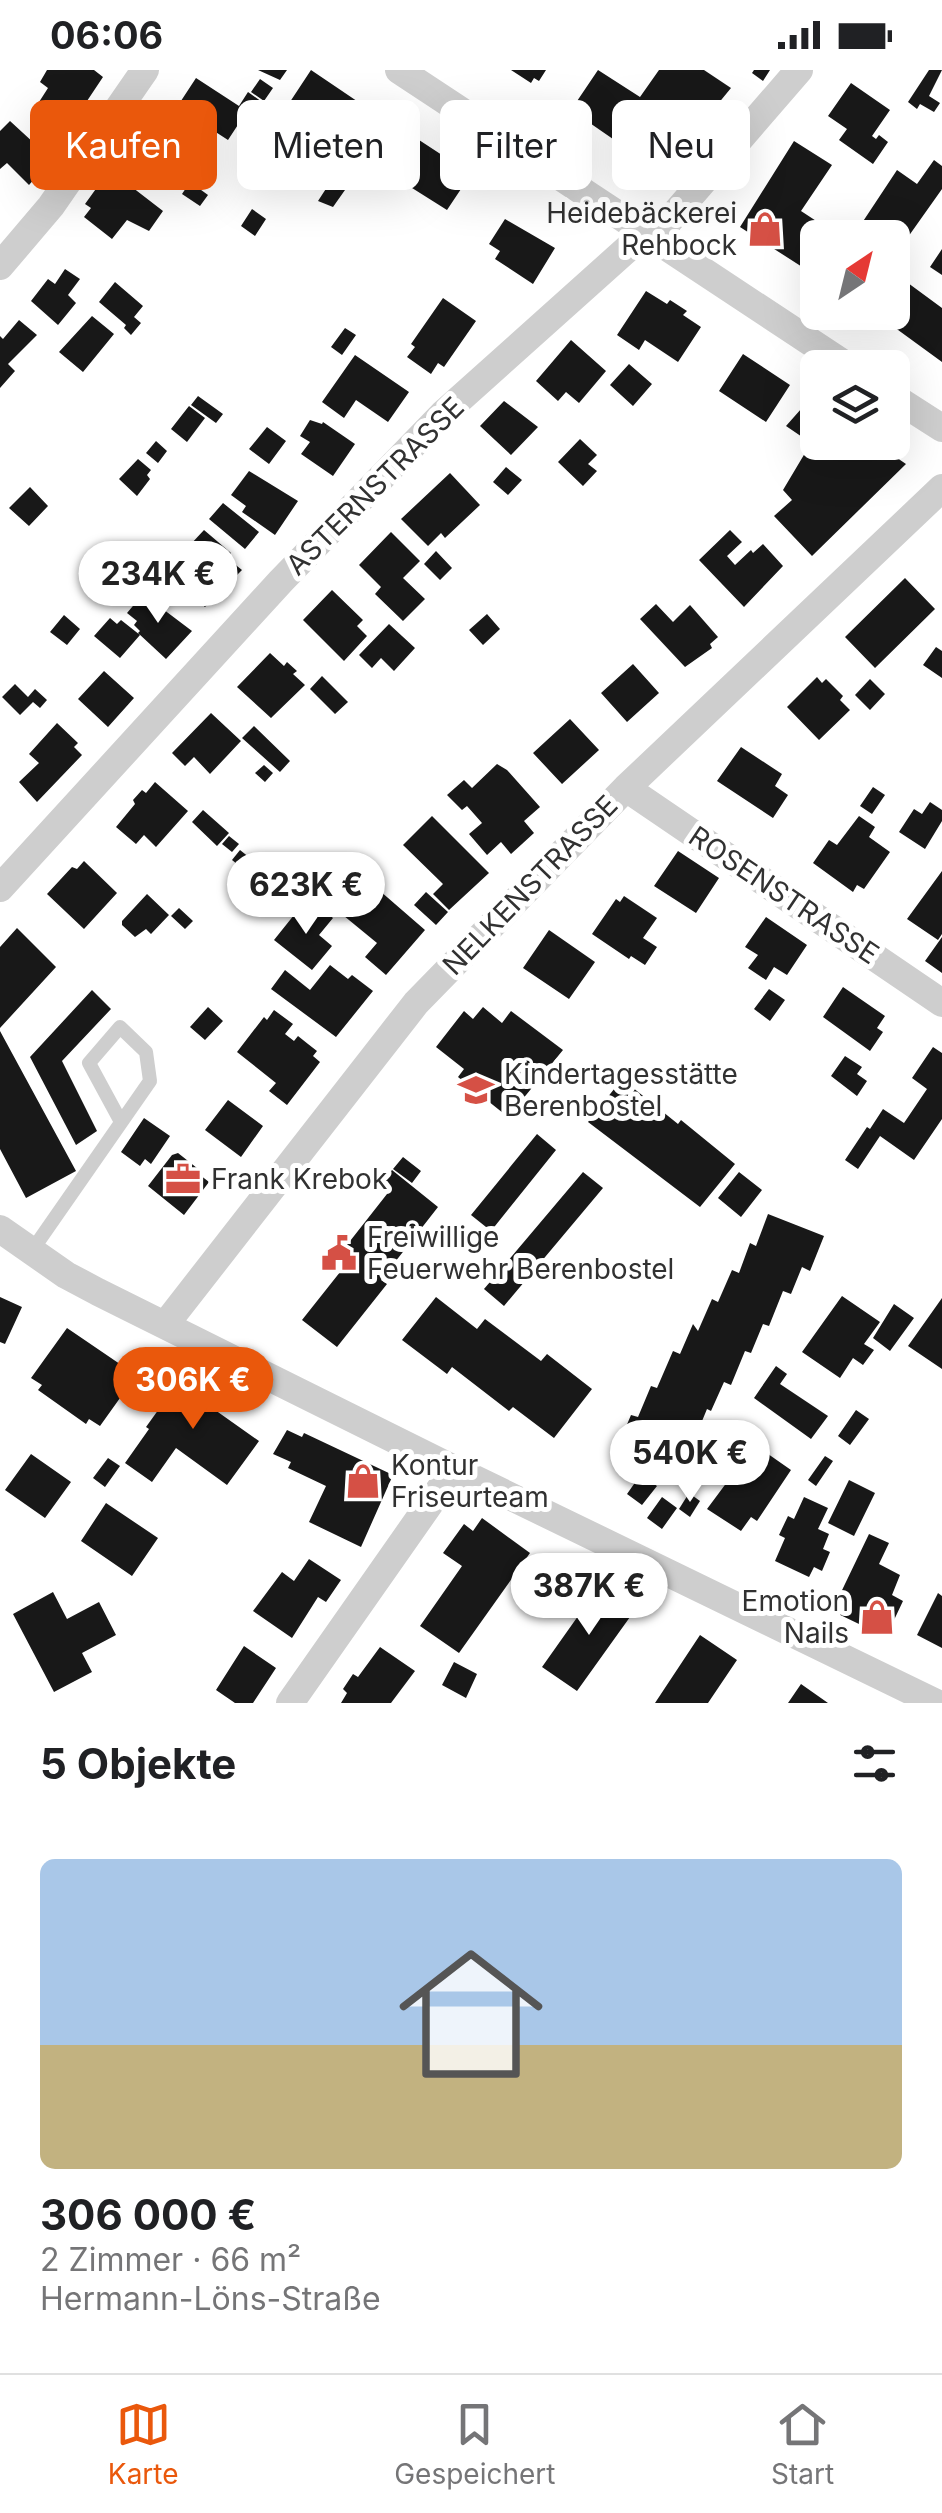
<!DOCTYPE html>
<html lang="de">
<head>
<meta charset="utf-8">
<style>
	body { margin:0; font-family:Inter,sans-serif; background:#f2f2f2; color:#202124; height:100vh; display:flex; flex-direction:column; font-size:38px; white-space:nowrap }
	* { box-sizing:border-box; margin:0 }
	p { font-size:32px; color:#757577 }
	.icon { flex:none; width:55px; height:55px; fill:none; stroke:currentColor; stroke-width:2; stroke-linecap:round; stroke-linejoin:round }
	.map { position:relative; height:1633px; overflow:hidden }
	.panel { display:flex; flex-direction:column; background:#fff; flex:1 }
	.panel>* { flex:none }
	.banner { position:absolute; left:30px; top:30px; width:882px; height:90px; display:flex; gap:20px }
	.needle { width:65px; rotate:35deg }
	.fabs { position:absolute; left:800px; top:150px; display:grid; gap:20px }
	.fabs a { display:grid; place-items:center; width:110px; height:110px; border-radius:15px; background:#fff; box-shadow:0 10px 40px #0002; font-size:50px }
	.price { position:absolute; translate:-50% -85px; padding:0 22px; border-radius:35px; background:#fff; color:#222; font-size:32px; line-height:65px; filter:drop-shadow(0 2px 5px #0008) }
	.price::after { content:''; position:absolute; left:50%; top:60px; width:30px; height:22px; margin-left:-15px; background:inherit; clip-path:polygon(0 0,100% 0,50% 100%) }
	.price.active { background:#ea580c; color:#fff }
	ul { padding:0; list-style:none }
	li { display:grid; align-content:center; gap:20px; height:530px; padding:0 40px }
	li span { display:grid; place-items:center; height:310px; border-radius:15px; color:#555 }
	li>.icon { margin-inline-start:auto }
	span .icon { width:180px; height:180px; fill:#fffc; stroke-width:1 }
	li b { font-size:42px }
	h2 { display:flex; justify-content:space-between; align-items:center; height:120px; padding:0 40px; font-size:42px }
	.chip { padding:0 35px; border-radius:15px; background:#fff; box-shadow:0 10px 40px #0002; font-size:35px; line-height:90px }
	.chip.active { background:#ea580c; color:#fff }
	.status { display:flex; justify-content:space-between; align-items:center; height:70px; padding:0 50px; background:#fff; direction:ltr }
	.status svg { height:28px; fill:currentColor }
	.menu { display:flex; justify-content:space-around; align-items:center; height:140px; border-top:2px solid #e0e0e0; background:#fff; font-size:28px; color:#757577 }
	.menu a { display:grid; justify-items:center; gap:5px }
	.menu .active { color:#ea580c }
	.map>svg:first-child { display:block }
	.building { fill:#181818 }
	.lines { fill:none; stroke-linecap:round; stroke-linejoin:round }
	.service { stroke:#cecece; stroke-width:14 }
	.minor { stroke:#cecece; stroke-width:28 }
	.labels { text-anchor:middle; dominant-baseline:central; stroke-width:10; stroke-linejoin:round; paint-order:stroke }
	.poi-label { font-size:28px; fill:#313131; stroke:#fff; text-anchor:start }
	.street-label { font-size:28px; fill:#313131; stroke:#fff }
</style>
</head>
<body>
<div class="status"><b>06:06</b><svg viewBox="0 0 49 12"><path d="M0 12V9h3v3zM5 12V6h3v6zM10 12V3h3v9zM15 12V0h3v12zM26 1h20v11H26zM47 4h2v5h-2z"/></svg></div>
<div class="map">
<svg width="942" height="1633" viewBox="0 0 942 1633">
	<rect width="100%" height="100%" fill="#fff"/>
	<path class="building" d="M47,0H94L103,7L81,40L76,36L57,61L32,43L48,18L40,12Z
		M258,0H287L280,10Z
		M311,0L379,46L354,84L340,76L337,80L321,69L314,80L290,65L297,54L282,44Z
		M511,0H546L539,11L534,8L531,13Z
		M598,0L640,27L659,0H704L731,18L667,96H652L571,40Z
		M754,0H770L763,11L752,3Z
		M929,0H942L929,26L940,33L934,42L920,34L917,39L908,32Z
		M196,8L239,36L248,22L265,34L257,47L247,41L228,70L177,37Z
		M260,9L273,18L264,31L251,22Z
		M851,13L890,40L872,66L876,69L879,65L888,72L873,94L839,70L847,59L828,46Z
		M10,51L35,74L47,61L63,76L29,115L7,93L0,99V61Z
		M138,51L149,58L141,71L130,63Z
		M390,53L408,65L388,93L371,82Z
		M165,57L215,90L197,117L208,125L200,136L182,124L190,112L147,83Z
		M416,68L471,104L447,140L393,106Z
		M794,71L832,95L801,141L836,164L834,168H818V191L810,202L740,157Z
		M934,90L942,96V119L908,167L890,154L880,168H852L897,100L917,114Z
		M115,104L163,141L149,161L127,150L112,169L84,147L91,138L85,134L98,116L103,120Z
		M331,111L345,120L333,137L318,131Z
		M252,139L266,149L255,166L241,156Z
		M505,149L555,178L533,214L495,189L500,181L489,174Z
		M942,179V205L930,197Z
		M65,199L80,209L68,225L76,233L58,255L31,231L48,209L55,214Z
		M115,212L143,236L134,247L141,253L131,265L124,258L126,255L99,232Z
		M908,213L942,238V292L883,249L887,242H892V235Z
		M646,221L667,234L670,230L687,241L683,245L701,257L678,292L645,270L639,280L617,265Z
		M443,228L476,251L444,297L438,293L431,304L407,287L415,277L411,274Z
		M92,246L114,264L83,302L59,282Z
		M19,250L37,265L8,294L15,301L0,318V266L3,269Z
		M345,258L356,265L342,285L331,277Z
		M571,270L606,301L579,333L566,322L558,331L536,311Z
		M743,284L790,315L766,352L719,321Z
		M355,285L409,322L388,352L356,330L344,348L322,332Z
		M629,294L652,314L633,336L610,315Z
		M198,326L223,344L216,353L191,335Z
		M809,330L818,336V372H866L877,381L881,377L906,394L812,486L774,446L792,430L783,420L811,373L786,356Z
		M504,331L538,357L511,385L480,356Z
		M189,336L205,348L187,372L171,359Z
		M310,350L322,354L323,352L355,374L333,406L301,384L310,372L300,366Z
		M267,357L286,371L269,394L249,379Z
		M580,369L597,385L588,394L597,401L583,416L558,392Z
		M156,371L167,381L158,393L146,383Z
		M138,389L151,400L147,405L150,409L137,426L119,409Z
		M506,397L522,410L508,425L493,412Z
		M249,401L298,431L275,465L242,442L246,436L231,425Z
		M450,403L480,435L445,468L441,463L428,476L401,449Z
		M30,417L48,436L29,456L9,438Z
		M223,433L259,462L245,479L209,449Z
		M204,460L231,483L227,488L242,500L205,537L191,525L201,513L187,500L201,485L190,475Z
		M730,460L742,472L727,486L735,495L751,480L753,483L763,474L783,496L744,537L699,490Z
		M391,462L420,491L403,508L425,529L403,551L375,524L381,517L359,495Z
		M436,481L452,498L440,510L424,494Z
		M905,508L935,539L875,598L845,567Z
		M332,520L363,550L357,556L367,566L344,591L303,550Z
		M143,524L192,561L166,589L138,563L140,561L134,555L137,551L127,543Z
		M656,534L673,552L690,535L718,567L710,574L712,578L685,597L640,549Z
		M487,544L500,559L483,575L469,560Z
		M64,545L80,559L67,575L50,562Z
		M110,548L117,554L121,550L140,565L120,588L94,566Z
		M389,554L415,578L394,601L381,588L372,598L359,585Z
		M936,577L942,581V608L923,595Z
		M270,583L284,596L287,592L297,601L293,604L305,615L271,648L237,617Z
		M633,594L659,623L627,652L601,623Z
		M104,601L134,628L108,657L78,629Z
		M322,606L348,632L335,644L310,619Z
		M817,607L822,613L826,609L843,626L840,630L850,640L819,670L787,637Z
		M870,609L885,624L870,640L855,625Z
		M15,614L28,627L35,619L47,630L40,638L33,632L20,645L2,627Z
		M211,643L241,671L210,704L194,687L185,696L172,683Z
		M570,649L599,680L562,714L533,683Z
		M57,653L78,673L74,677L82,685L37,732L19,712L39,693L29,684Z
		M254,656L290,691L280,702L242,668Z
		M741,677L782,704L775,716L788,725L773,748L717,711Z
		M497,694L507,700L540,737L524,751L534,763L522,774L511,784L501,772L487,785L469,764L482,753L467,736L462,740L447,725L464,710L472,718Z
		M264,695L273,703L265,712L255,703Z
		M155,712L188,741L156,777L144,765L136,774L116,757L135,734L133,730L142,720L146,723Z
		M873,717L885,725L872,744L860,736Z
		M930,732L942,740V751L925,779L899,762L914,739L922,744Z
		M203,740L229,763L217,776L192,752Z
		M432,746L489,803L449,840L433,824L443,814L403,775Z
		M859,746L875,757L869,767L890,782L864,819L857,815L853,822L813,793L829,770L837,775Z
		M229,766L239,774L232,782L222,774Z
		M240,780L250,788L242,798L232,790Z
		M678,781L719,808L696,843L654,816Z
		M84,791L117,823L84,859L47,824L72,797L77,799Z
		M942,801V864L938,870L907,849Z
		M365,808L425,860L386,905L365,887L377,873L338,841Z
		M426,822L448,842L436,855L414,835Z
		M147,824L169,845L151,864L146,859L135,867L122,855V851Z
		M624,826L657,848L643,868L657,877L645,895L631,886L629,889L592,864L616,829L620,832Z
		M317,834L333,848L319,865L332,876L312,900L274,870L294,845L303,853Z
		M179,838L193,851L185,859L171,846Z
		M766,847L807,875L787,905L774,897L766,910L748,898L758,885L745,877Z
		M17,858L56,897L0,958V877Z
		M549,860L595,892L569,929L523,898Z
		M942,867V903L925,891Z
		M330,895L348,909L352,905L373,921L336,967L271,919L285,900L310,920Z
		M843,917L885,946L877,958L883,962L870,981L823,947Z
		M769,919L785,930L770,951L754,939Z
		M92,920L111,939L62,991L97,1061L76,1075L30,987Z
		M208,937L223,951L205,970L190,957Z
		M483,937L502,953L511,941L563,980L508,1047L458,1007L464,999L436,977L464,941L473,949Z
		M274,940L293,954L285,964L294,971L298,966L308,974L317,981L313,986L320,992L287,1035L269,1021L276,1013L237,982L264,947L267,950Z
		M0,961L76,1101L26,1128L0,1079Z
		M933,977L942,983V1049L914,1090L880,1066L858,1099L845,1090L867,1057L870,1059L883,1039L904,1053L927,1019L912,1008Z
		M845,986L862,997L857,1004L867,1011L857,1026L831,1006Z
		M622,1009L678,1054L681,1050L735,1094L700,1137L588,1052Z
		M228,1030L263,1056L241,1087L205,1060Z
		M144,1048L170,1066L151,1094L145,1089L140,1096L121,1082Z
		M537,1064L556,1080L491,1161L471,1145Z
		M178,1083L202,1102L200,1105L209,1112L184,1145L148,1116L172,1085Z
		M403,1087L421,1101L412,1113L393,1099Z
		M392,1100L438,1137L381,1210L387,1214L337,1277L302,1250L352,1187L343,1180L387,1124L378,1118Z
		M583,1102L603,1118L504,1236L484,1219Z
		M739,1102L762,1120L741,1147L718,1128Z
		M768,1144L824,1166L810,1201L802,1197L791,1224L783,1221L769,1256L763,1254L751,1283L745,1281L731,1315L724,1312L711,1341L707,1339L693,1373L684,1370L671,1400L617,1378L631,1345L638,1347L651,1316L657,1318L673,1281L680,1284L693,1254L698,1261L712,1229L718,1232L732,1200L739,1203L750,1173L756,1176Z
		M842,1226L880,1252L864,1274L874,1280L863,1295L853,1288L840,1308L802,1282Z
		M0,1227L22,1237L5,1274L0,1272Z
		M436,1227L477,1259L485,1249L541,1291L547,1284L592,1319L554,1368L513,1337L509,1341L452,1297L447,1304L402,1270Z
		M942,1228V1299L908,1276Z
		M894,1234L914,1248L890,1281L873,1268Z
		M67,1258L136,1305L148,1288L167,1302L144,1334L125,1321L100,1356L89,1349L86,1354L38,1320L42,1315L31,1308Z
		M192,1293L222,1315L208,1335L259,1371L227,1415L176,1378L152,1412L125,1393L149,1359L146,1357Z
		M776,1296L787,1304L780,1314L828,1346L811,1369L754,1328Z
		M856,1340L869,1349L850,1375L838,1366Z
		M287,1360L302,1367L304,1363L393,1405L361,1477L309,1452L326,1416L288,1398L291,1392L273,1384Z
		M744,1367L791,1400L757,1451L751,1447L741,1461L707,1439L739,1396L728,1388Z
		M31,1384L71,1412L45,1448L5,1420Z
		M825,1386L833,1391L816,1416L808,1410Z
		M108,1388L120,1396L105,1417L93,1408Z
		M641,1404L657,1416L642,1435L627,1424Z
		M849,1410L875,1423L854,1466L828,1453Z
		M689,1423L700,1431L690,1447L679,1439Z
		M662,1427L677,1438L662,1459L647,1448Z
		M804,1427L828,1438L818,1459L829,1464L823,1479L830,1482L822,1501L814,1497L809,1507L775,1491L785,1468L779,1465L788,1446L794,1449Z
		M106,1433L158,1468L132,1506L81,1471Z
		M482,1448L530,1483L459,1583L420,1556L462,1496L443,1483L464,1454L473,1461Z
		M869,1464L889,1473L879,1494L900,1505L892,1525L903,1531L886,1567L832,1541Z
		M309,1489L341,1510L326,1532L318,1527L292,1568L253,1541L282,1502L294,1511Z
		M600,1515L635,1540L577,1621L542,1597Z
		M53,1522L67,1549L99,1532L116,1565L82,1583L92,1602L54,1622L13,1544Z
		M938,1523L942,1526V1578L917,1565Z
		M700,1565L737,1590L708,1633H655Z
		M244,1576L276,1598L253,1633H235L216,1620Z
		M380,1577L415,1601L391,1633H341L347,1623L343,1619L353,1604L358,1607Z
		M454,1592L477,1604L466,1628L442,1615Z
		M801,1614L828,1633H788Z"/>
	<g class="lines">
		<path class="service" d="M31,1182L150,1011L146,982L120,957L89,993L121,1052"/>
		<path class="minor" d="M399,0L850,298
			M654,168L799,0
			M0,196L51,136L145,0
			M892,326L942,358
			M626,718L942,933
			M0,818L281,511L443,344L645,163
			M0,1159L66,1205L98,1222L454,1399L936,1633
			M165,1255L416,933L626,718L942,418
			M290,1633L454,1399"/>
	</g>
	<defs>
		<symbol id="shop-bare" viewBox="-9 -9 18 18"><path d="M-5-2.5h2.3a2.7 3.5 0 0 1 5.4 0H5L5.5 6h-11ZM-1.5-2.5h3a1.5 2.3 0 0 0-3 0Z" fill="#d55045" stroke="#fff" stroke-width="2.5" paint-order="stroke"/></symbol>
		<symbol id="school-bare" viewBox="-9 -9 18 18"><path d="M0-5L7-2L0 1L-7-2ZM-4 1L0 2.5L4 1V4Q0 6-4 4Z" fill="#d55045" stroke="#fff" stroke-width="2.5" paint-order="stroke"/></symbol>
		<symbol id="office-bare" viewBox="-9 -9 18 18"><path d="M-6-3h4V-5.5h4V-3h4V5H-6ZM-1-4.5V-3h2v-1.5ZM-6 0V1H6V0Z" fill="#d55045" stroke="#fff" stroke-width="2.5" paint-order="stroke"/></symbol>
		<symbol id="civic-bare" viewBox="-9 -9 18 18"><path d="M-.6-6.5H3V-4.5H.6V-3L4-1V1h2V6H-6V1h2V-1L-.6-3ZM-1.2 2.5V6h2.4V2.5Z" fill="#d55045" stroke="#fff" stroke-width="2.5" paint-order="stroke"/></symbol>
	</defs>
	<g fill-rule="evenodd">
		<use href="#shop-bare" x="740" y="134" width="50" height="50"/>
		<use href="#school-bare" x="451" y="995" width="50" height="50"/>
		<use href="#office-bare" x="158" y="1084" width="50" height="50"/>
		<use href="#civic-bare" x="314" y="1158" width="50" height="50"/>
		<use href="#shop-bare" x="338" y="1386" width="50" height="50"/>
		<use href="#shop-bare" x="852" y="1522" width="50" height="50"/>
	</g>
	<g class="labels">
		<g class="poi-label">
			<text x="737" y="143" text-anchor="end">Heidebäckerei<tspan x="737" dy="32">Rehbock</tspan></text>
			<text x="504" y="1004">Kindertagesstätte<tspan x="504" dy="32">Berenbostel</tspan></text>
			<text x="211" y="1109">Frank Krebok</text>
			<text x="367" y="1167">Freiwillige<tspan x="367" dy="32">Feuerwehr Berenbostel</tspan></text>
			<text x="391" y="1395">Kontur<tspan x="391" dy="32">Friseurteam</tspan></text>
			<text x="849" y="1531" text-anchor="end">Emotion<tspan x="849" dy="32">Nails</tspan></text>
		</g>
		<g class="street-label">
			<text transform="translate(375 416) rotate(-45)">ASTERNSTRASSE</text>
			<text transform="translate(530 815) rotate(-46)">NELKENSTRASSE</text>
			<text transform="translate(784 825) rotate(34)">ROSENSTRASSE</text>
		</g>
	</g>
</svg>
<div class="fabs">
<a><svg class="needle" viewBox="-14 -14 28 28"><path d="M0-13l5 13h-10z" fill="#e53935"/><path d="M0 13l5-13h-10z" fill="#757577"/></svg></a>
<a><svg class="icon" aria-label="layers" viewBox="0 0 24 24"><path d="M12 4l9 5-9 5-9-5zM3 14l9 5 9-5"/></svg></a>
</div>
<b class="price" style="left:158px;top:556px">234K €</b>
<b class="price" style="left:306px;top:867px">623K €</b>
<b class="price active" style="left:193px;top:1362px">306K €</b>
<b class="price" style="left:690px;top:1435px">540K €</b>
<b class="price" style="left:589px;top:1568px">387K €</b>
<div class="banner">
<a class="chip active">Kaufen</a>
<a class="chip">Mieten</a>
<a class="chip">Filter</a>
<a class="chip">Neu</a>
</div>
</div>
<section class="panel">
<h2>5 Objekte<svg class="icon" aria-label="filters" viewBox="0 0 24 24"><path d="M4 7h16M4 17h16"/><circle cx="9" cy="7" r="2"/><circle cx="15" cy="17" r="2"/></svg></h2>
<ul>
<li><span style="background:linear-gradient(#a9c7e8 60%,#c2b280 0)"><svg class="icon" aria-label="home" viewBox="0 0 24 24"><path d="M3 11l9-7 9 7M6 9v11h12V9"/></svg></span><div><b>306 000 €</b><p>2 Zimmer · 66 m²</p><p>Hermann-Löns-Straße</p></div></li>
</ul>
</section>
<nav class="menu">
<a class="active"><svg class="icon" aria-label="map" viewBox="0 0 24 24"><path d="M3 6l6-2 6 2 6-2v14l-6 2-6-2-6 2zM9 4v14M15 6v14"/></svg>Karte</a>
<a><svg class="icon" aria-label="saved" viewBox="0 0 24 24"><path d="M7 4h10v16l-5-4-5 4z"/></svg>Gespeichert</a>
<a><svg class="icon" aria-label="home" viewBox="0 0 24 24"><path d="M3 11l9-7 9 7M6 9v11h12V9"/></svg>Start</a>
</nav>
</body>
</html>
